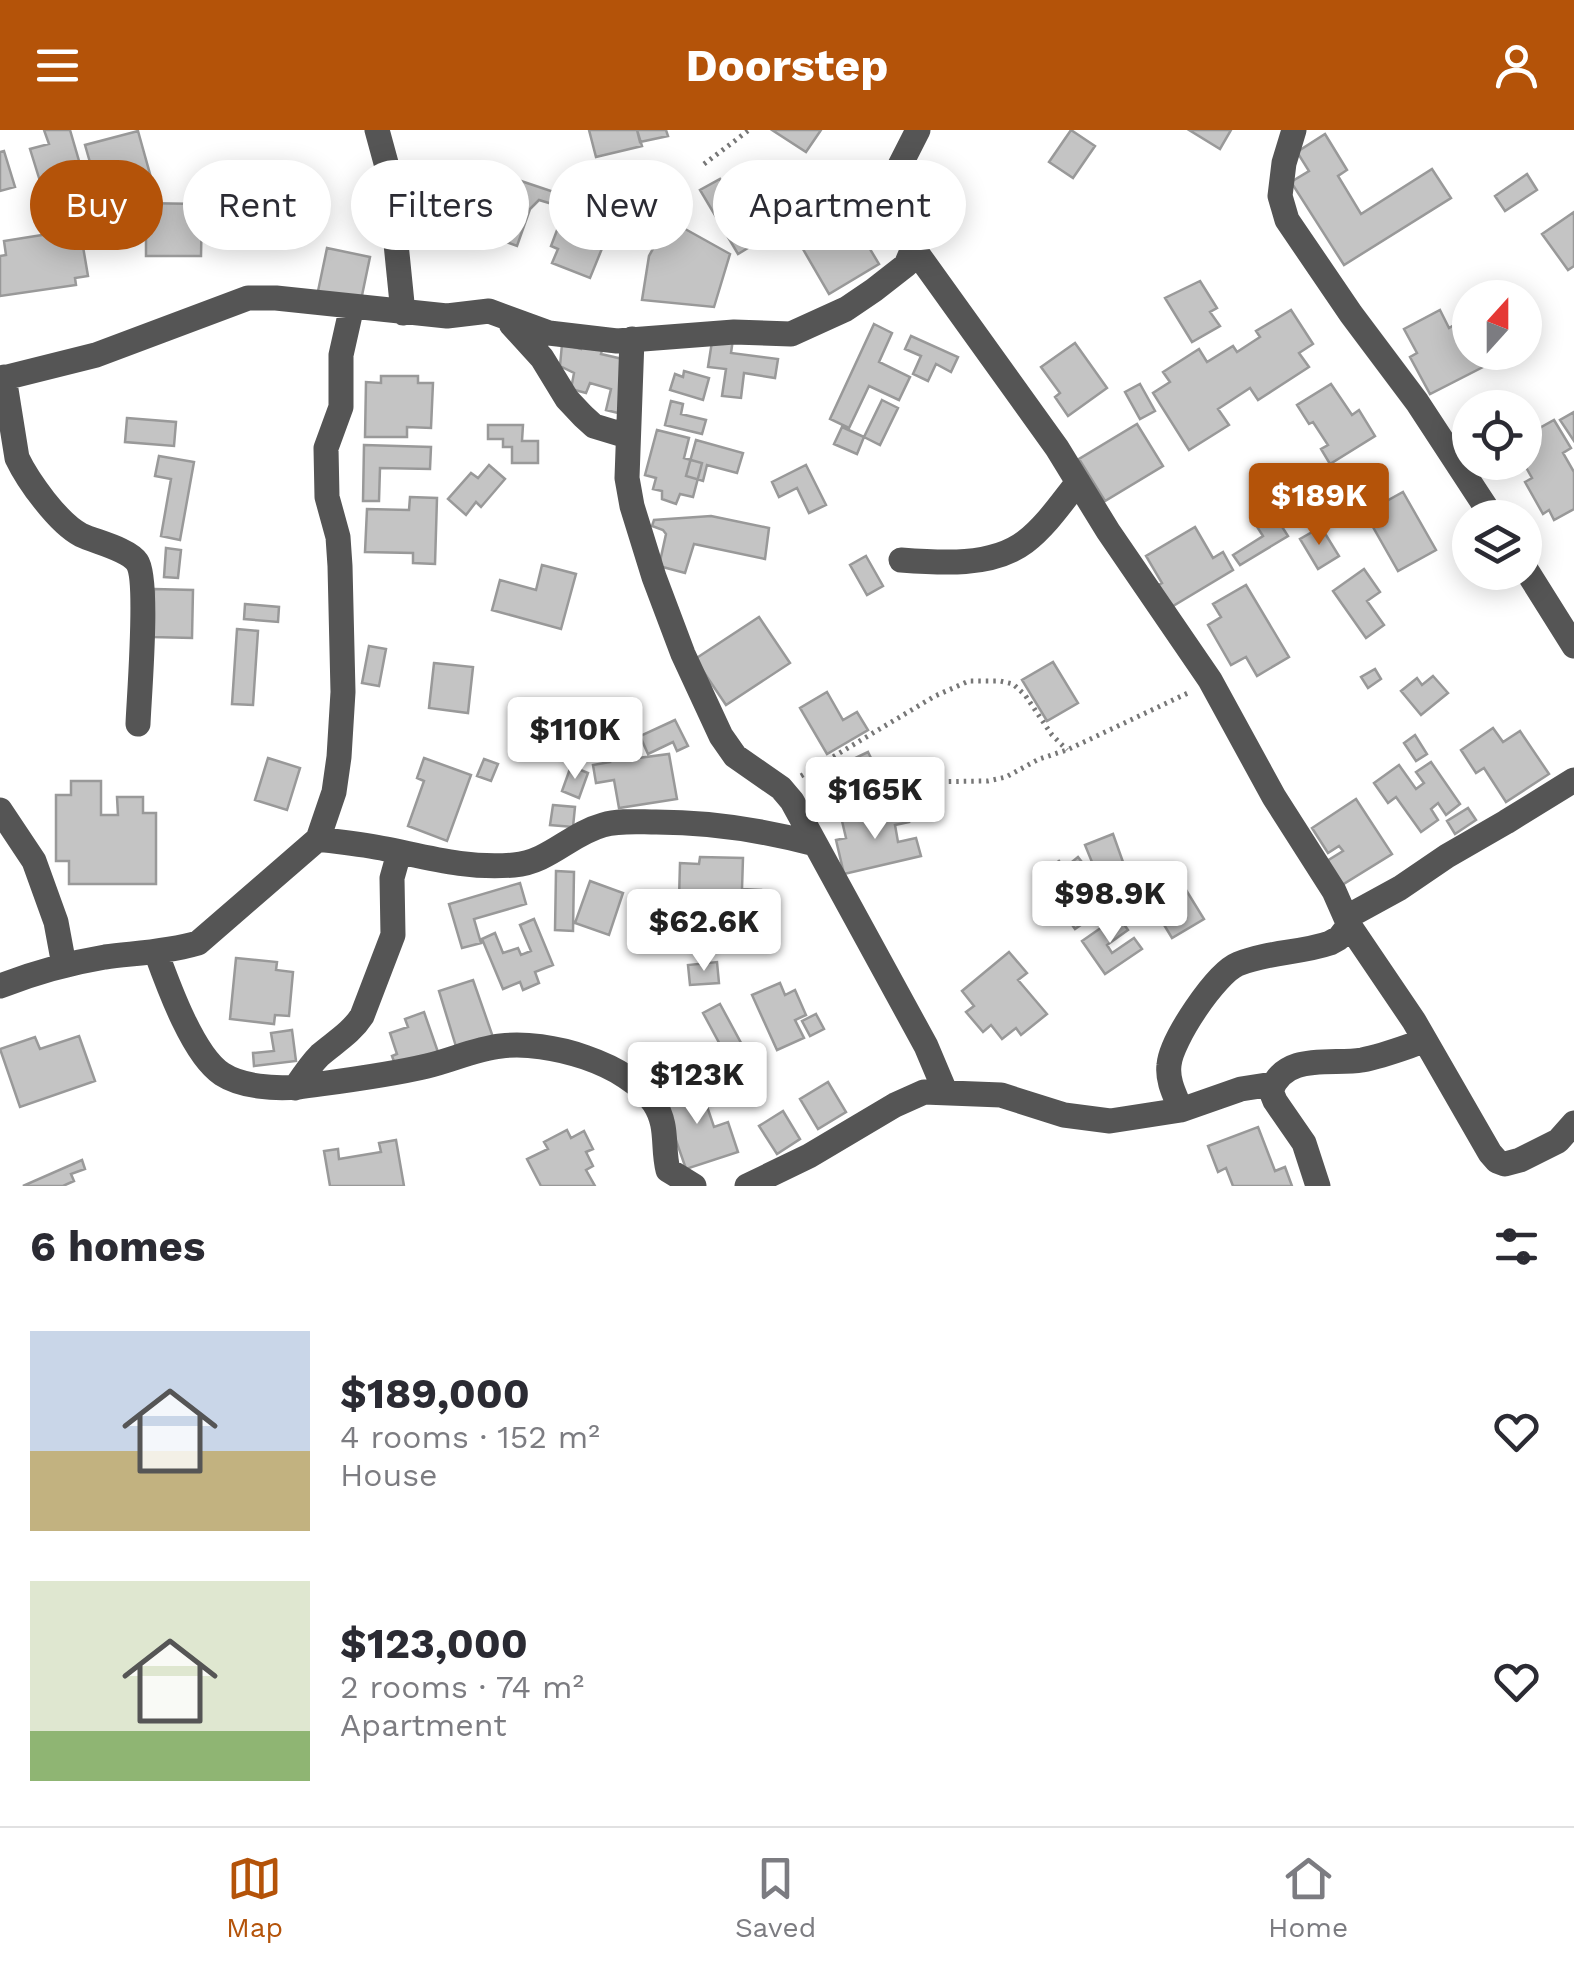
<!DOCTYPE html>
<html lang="en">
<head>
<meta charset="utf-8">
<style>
	body { margin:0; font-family:"Work Sans",sans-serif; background:#f2f2f3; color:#2b2b33; height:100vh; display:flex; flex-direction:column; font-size:38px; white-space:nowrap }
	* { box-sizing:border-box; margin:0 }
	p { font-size:32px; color:#7c7c81 }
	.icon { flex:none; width:55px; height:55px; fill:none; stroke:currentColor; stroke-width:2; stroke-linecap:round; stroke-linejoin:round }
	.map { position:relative; height:1056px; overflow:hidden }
	.side { display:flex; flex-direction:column; background:#fff; flex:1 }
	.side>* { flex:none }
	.hud { position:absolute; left:30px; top:30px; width:1000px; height:90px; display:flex; gap:20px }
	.needle { width:65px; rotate:21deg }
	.controls { position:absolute; left:1452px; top:150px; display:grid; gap:20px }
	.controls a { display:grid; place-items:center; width:90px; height:90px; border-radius:50%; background:#fff; box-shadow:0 5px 25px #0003; font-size:50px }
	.price { position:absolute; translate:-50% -85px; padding:0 22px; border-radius:10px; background:#fff; color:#222; font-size:32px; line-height:65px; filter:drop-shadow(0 2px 5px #0008) }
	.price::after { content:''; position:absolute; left:50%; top:60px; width:30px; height:22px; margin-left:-15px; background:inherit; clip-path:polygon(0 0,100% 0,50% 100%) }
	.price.active { background:#b45309; color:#fff }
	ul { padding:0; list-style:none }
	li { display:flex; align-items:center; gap:30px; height:250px; padding:0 30px }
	li span { display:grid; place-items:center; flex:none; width:280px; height:200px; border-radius:0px; color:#555 }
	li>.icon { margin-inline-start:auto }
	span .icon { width:120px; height:120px; fill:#fffc; stroke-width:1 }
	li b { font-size:42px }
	h2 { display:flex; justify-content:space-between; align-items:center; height:120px; padding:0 30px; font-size:42px }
	.pill { padding:0 35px; border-radius:45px; background:#fff; box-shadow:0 5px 25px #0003; font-size:35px; line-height:90px }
	.pill.active { background:#b45309; color:#fff }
	header { display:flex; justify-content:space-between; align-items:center; height:130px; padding:0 30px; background:#b45309; color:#fff; font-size:45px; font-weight:700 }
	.menu { display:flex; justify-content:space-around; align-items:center; height:140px; border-top:2px solid #e1e1e2; background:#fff; font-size:28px; color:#7c7c81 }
	.menu a { display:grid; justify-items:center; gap:5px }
	.menu .active { color:#b45309 }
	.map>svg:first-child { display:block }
	.building { fill:#c4c4c4; stroke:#999; stroke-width:2.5 }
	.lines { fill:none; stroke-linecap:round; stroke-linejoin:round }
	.path { stroke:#777; stroke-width:5; stroke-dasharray:2.5 5; stroke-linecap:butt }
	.minor { stroke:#555; stroke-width:25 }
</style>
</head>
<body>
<header><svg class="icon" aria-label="menu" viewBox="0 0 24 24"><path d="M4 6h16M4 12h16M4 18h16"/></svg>Doorstep<svg class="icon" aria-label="person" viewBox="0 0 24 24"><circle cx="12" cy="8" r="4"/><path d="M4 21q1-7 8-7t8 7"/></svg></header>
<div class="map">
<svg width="1574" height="1056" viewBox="0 0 1574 1056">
	<rect width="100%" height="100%" fill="#fff"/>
	<path class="building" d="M44,0H70L91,72L65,80L59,59L44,64L30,19L49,14Z
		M589,0H637L642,16L596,27Z
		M637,0H666L668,6L640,12Z
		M772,0H821L806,22Z
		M1071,0L1095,16L1073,48L1049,32Z
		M1189,0H1231L1220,19Z
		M138,1L155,62L128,70L123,53L98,60L85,15Z
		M1325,4L1347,40L1338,46L1361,84L1432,39L1451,68L1344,135L1291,52L1309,41L1297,22Z
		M4,21L15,57L0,61V22Z
		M456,34L458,47H465L467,69L479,68L478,55L488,54L490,85L438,89L436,72H429L427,55L434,54L433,36Z
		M1527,44L1537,60L1505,81L1495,66Z
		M720,49L732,69L740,65L758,95L749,100L756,113L738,124L700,60Z
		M521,51L566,66L562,77L539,70L530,79L517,116L501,110Z
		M576,68L616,84L590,148L552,133L558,119L551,116L559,95L564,97Z
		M138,73L202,74L201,126H146V96H137Z
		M808,75L813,83L827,75L840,98L853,91L879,134L829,164L800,114L808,109L793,84Z
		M1574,82V136L1568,140L1542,104Z
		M669,90L730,124L714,177L642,170L649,126Z
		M80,99L88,146L75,148L76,155L0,166V126L6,125L4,111Z
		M327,118L370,127L360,175L317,166Z
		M1200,151L1217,178L1210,182L1220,196L1192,212L1165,168Z
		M1291,180L1313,214L1299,223L1309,237L1258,270L1250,258L1218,279L1229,295L1189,320L1153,263L1170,252L1163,242L1199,219L1207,232L1233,216L1237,222L1260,207L1256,201Z
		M1440,180L1449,198L1459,192L1470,213V222H1475L1483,237L1430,264L1410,227L1417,223L1404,199Z
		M874,194L892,203L879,232L910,247L899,270L869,256L849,298L830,289Z
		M713,205L733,209L731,223L778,229L775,248L744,243L741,268L722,266L726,239L708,237Z
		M911,206L958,227L951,242L936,234L928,251L913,244L921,226L905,219Z
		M583,210L603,216L601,224L627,230L618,283L606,280L611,259L590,253L586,263L571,259L574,243L560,236L562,214L581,219Z
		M1075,213L1107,258L1068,286L1055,267L1060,263L1041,237Z
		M684,241L709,248L703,270L670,260L675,244L683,247Z
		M381,246H418V253H433L431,298L407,297V307H365L366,252L381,253Z
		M1140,254L1155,281L1140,289L1125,262Z
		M1331,254L1352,285L1359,280L1375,306L1330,334L1321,319L1328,315L1313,292L1309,294L1297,275Z
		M882,270L898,278L880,315L864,307Z
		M671,271L683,274L681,284L706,290L702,304L665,295Z
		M1574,282V311L1560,290Z
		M127,288L176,292L174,316L125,312Z
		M1554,290L1571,318L1563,323L1574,342V379L1554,390L1549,380L1543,384L1525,352L1532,348L1523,332H1525V312L1529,310L1527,305Z
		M1137,294L1163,336L1105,371L1079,329Z
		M488,295H523L522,311H538V333H512V317H503V309H488Z
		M842,297L864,307L857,324L834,314Z
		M657,300L689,308L684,328L702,333L693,367L680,364L676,374L662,369V361L653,359L656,348L645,345Z
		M696,310L743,323L737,343L707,335L703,351L686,346Z
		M364,315L431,317L430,339L380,338L379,371H363Z
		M159,326L194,332L180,410L161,406L171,349L155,346Z
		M489,335L505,349L481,377L476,372L466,385L448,369L471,343L478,348Z
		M806,335L826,375L809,383L797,358L779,367L772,352Z
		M1403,362L1436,420L1398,441L1365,383Z
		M410,367L437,368L435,434L413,433V423L365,422L367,379L409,380Z
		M1272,381L1288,406L1240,435L1233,425L1263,406L1254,392Z
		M711,386L769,398L765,429L694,414L685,443L659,436L666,404L663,400L652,396L654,390Z
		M1195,397L1213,428L1223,422L1233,440L1168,479L1155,457L1162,453L1146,426Z
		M1321,397L1339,426L1318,439L1300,409Z
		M166,418L181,420L178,448L164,447Z
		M866,426L883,456L867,465L850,435Z
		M542,435L576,444L561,499L492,480L500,450L536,460Z
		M1364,439L1380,462L1367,471L1384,495L1366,508L1333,461Z
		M1246,455L1289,527L1257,546L1246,527L1231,535L1208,495L1221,487L1213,474Z
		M154,459L193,460L192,508L153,507Z
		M245,474L279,477L278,492L244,489Z
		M759,487L790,533L726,575L695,529Z
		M237,499L258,501L253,575L232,574Z
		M369,516L386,519L379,556L362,553Z
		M1053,532L1078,573L1047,591L1022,550Z
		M434,533L473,537L468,583L429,578Z
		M1375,539L1381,549L1368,558L1361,547Z
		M1433,546L1448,563L1421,585L1401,561L1417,548L1422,555Z
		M827,562L843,590L857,582L868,600L827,624L800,578Z
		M675,590L688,616L677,621L673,612L648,624L640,606Z
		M1493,598L1503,612L1520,601L1549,644L1506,672L1484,638L1476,643L1461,620Z
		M1415,605L1427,624L1416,631L1404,613Z
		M636,617L638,628L669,624L677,669L619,678L614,650L596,653L593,635L610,632L608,622Z
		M868,622L885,656L826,684L809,650Z
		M268,628L300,638L287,680L255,670Z
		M424,628L471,645L447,711L408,696L424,651L417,648Z
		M484,629L498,634L491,651L477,646Z
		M1431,632L1460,674L1446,685L1438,673L1431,679L1438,690L1421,702L1396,667L1388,673L1374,653L1399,635L1416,659L1424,653L1416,642Z
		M571,636L588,643L579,668L562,661Z
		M71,651H101V685H118L117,667H143V683H156V754H69V731H56V665H71Z
		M1356,669L1392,724L1342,755L1327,731L1343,721L1339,716L1328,723L1312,698Z
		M553,675L575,677L573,697L550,695Z
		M905,677L909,692L895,695L898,712L916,708L921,726L844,744L836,710L846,708L842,691Z
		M1468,678L1476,690L1455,704L1447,691Z
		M1113,704L1123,732L1096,742L1085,715Z
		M700,727L743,728L742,759L761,760L760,791L703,789L704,770L679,769L680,733L699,734Z
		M1078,727L1103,759L1086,772L1071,753L1077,748L1067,736Z
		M1059,731L1069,746L1065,750L1091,788L1075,799L1047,759L1051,756L1042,742Z
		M1170,734L1204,789L1172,808L1138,752Z
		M556,741L574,742L573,801L555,800Z
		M1133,750L1143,763L1126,776L1121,770L1104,782L1095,770L1121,751L1124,756Z
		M590,751L623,763L609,805L575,793Z
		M520,753L526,774L474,789L481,813L462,818L449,774Z
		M1118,786L1128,800L1107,815L1112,823L1134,808L1142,819L1105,844L1082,811Z
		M534,789L553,835L535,842L539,853L523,860L520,852L503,859L482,809L495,803L503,823L518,818L521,825L531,821L520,795Z
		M1009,822L1027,843L1018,850L1047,884L1021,905L1016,898L1002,909L991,895L983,902L966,882L974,876L962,861Z
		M236,828L277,832L276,840L293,842L289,886L275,885L274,894L230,889Z
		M717,832L719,853L690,855L688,835Z
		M473,850L494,910L458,923L439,861Z
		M780,853L785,865L795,860L806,885L795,890L804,908L777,920L752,865Z
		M720,874L760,948L743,957L703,883Z
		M424,882L439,925L397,940L392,926L397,924L390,903L408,897L405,889Z
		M816,884L824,899L810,906L802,891Z
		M292,900L296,931L254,936L253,923L274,921L271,903Z
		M79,906L95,951L20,977L0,919L35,907L40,919Z
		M697,947L714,997L728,992L738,1022L686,1039L662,970L681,964L677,953Z
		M828,952L846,982L818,999L800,969Z
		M783,981L800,1009L777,1024L759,996Z
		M1258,997L1275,1041L1285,1037L1292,1056H1233L1226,1038L1218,1042L1208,1016Z
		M567,1000L571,1008L584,1001L593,1019L586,1022L593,1036L586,1040L595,1056H541L527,1029L548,1019L544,1012Z
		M396,1010L404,1056H330L324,1021L338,1019L339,1029L381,1022L379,1013Z
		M82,1030L85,1039L71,1044L74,1051L63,1056H23Z"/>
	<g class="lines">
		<path class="path" d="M704,34L749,0
			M801,646L935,566L969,551H1000L1013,554L1025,565L1052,605L1067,620
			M885,667L913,652L988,651L1006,647L1039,629L1067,620L1190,562"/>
		<path class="minor" d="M377,0L389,44L403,183
			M918,0L888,59L886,68L889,84L1057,318L1108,401L1210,550L1274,667L1334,761L1349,795L1414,891L1490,1023L1497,1031L1505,1034L1520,1030L1558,1011L1574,993
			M1294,0L1284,33L1280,66L1287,90L1351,184L1417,272L1493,388
			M511,194L542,228L567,269L583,286L594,296L627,306
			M632,209L627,348L632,376L654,447L683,524L721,606L735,626L781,658L792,671L926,916L945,961
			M4,247L17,328C28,351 58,393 81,405C96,412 128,419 137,432C149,449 139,567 138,594
			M0,249L96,225L248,168H276L447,186L489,181L549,203L617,211L734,202L791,204L846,179L874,160L906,135L914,116
			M901,430C940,433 992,437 1025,412C1046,396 1062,372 1078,352
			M1525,438L1574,516
			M0,680L34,731L56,792L64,835
			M318,709C340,712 363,714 386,719C430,728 468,739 514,735C549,732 570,704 603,695C620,690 639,692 656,692C711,692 762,700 815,714
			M1347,787L1400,758L1447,726L1506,692L1574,650
			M156,822C168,855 193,925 222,944C242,957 275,959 298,957C341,951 385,946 427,936C452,930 475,919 501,916C548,910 627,933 654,973C669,996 662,1017 668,1040L694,1056
			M0,856C34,843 69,833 105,827C136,823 167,822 198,813L318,709L334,662L339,627L343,562L340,436L338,407L327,367L326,318L341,277V225L352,176
			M295,958C303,946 310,935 320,925C335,912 351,903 362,886L393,805L392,748L399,723
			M1181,980C1175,965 1167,951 1169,935C1171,910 1216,843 1238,834C1267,822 1301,823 1330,813L1339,808L1349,795
			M747,1056L809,1026L895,975L924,962L1001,965L1064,985L1110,991L1181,980L1241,959L1273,954
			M1318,1056L1304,1013L1275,971L1271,961C1284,922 1332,935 1362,930C1383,926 1403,918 1424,911"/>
	</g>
</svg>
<div class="controls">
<a><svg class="needle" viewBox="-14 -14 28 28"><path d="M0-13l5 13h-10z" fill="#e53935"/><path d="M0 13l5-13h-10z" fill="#7c7c81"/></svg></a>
<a><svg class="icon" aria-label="locate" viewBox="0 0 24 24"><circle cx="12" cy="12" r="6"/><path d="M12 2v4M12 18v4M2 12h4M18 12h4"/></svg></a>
<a><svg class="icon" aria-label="layers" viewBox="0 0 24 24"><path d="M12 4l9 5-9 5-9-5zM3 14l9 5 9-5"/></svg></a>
</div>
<b class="price active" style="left:1319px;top:418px">$189K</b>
<b class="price" style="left:575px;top:652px">$110K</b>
<b class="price" style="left:875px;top:712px">$165K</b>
<b class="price" style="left:1110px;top:816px">$98.9K</b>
<b class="price" style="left:704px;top:844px">$62.6K</b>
<b class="price" style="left:697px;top:997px">$123K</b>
<div class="hud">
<a class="pill active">Buy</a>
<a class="pill">Rent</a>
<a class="pill">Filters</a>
<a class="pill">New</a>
<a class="pill">Apartment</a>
</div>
</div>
<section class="side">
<h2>6 homes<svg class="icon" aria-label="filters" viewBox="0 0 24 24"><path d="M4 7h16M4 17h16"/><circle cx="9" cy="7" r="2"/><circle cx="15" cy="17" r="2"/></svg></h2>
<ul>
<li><span style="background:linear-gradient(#c9d6e8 60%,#c2b280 0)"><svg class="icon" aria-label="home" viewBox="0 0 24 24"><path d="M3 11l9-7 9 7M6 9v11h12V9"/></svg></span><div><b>$189,000</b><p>4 rooms · 152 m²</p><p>House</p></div><svg class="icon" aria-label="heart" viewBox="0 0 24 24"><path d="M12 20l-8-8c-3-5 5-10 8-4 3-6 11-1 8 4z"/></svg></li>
<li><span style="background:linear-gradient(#dfe7d0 75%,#8fb573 0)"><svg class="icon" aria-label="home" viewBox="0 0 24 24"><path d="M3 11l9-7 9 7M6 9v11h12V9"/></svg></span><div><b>$123,000</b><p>2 rooms · 74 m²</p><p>Apartment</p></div><svg class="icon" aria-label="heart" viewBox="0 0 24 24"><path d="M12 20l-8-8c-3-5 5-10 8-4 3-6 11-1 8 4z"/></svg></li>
</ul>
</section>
<nav class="menu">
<a class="active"><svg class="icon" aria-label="map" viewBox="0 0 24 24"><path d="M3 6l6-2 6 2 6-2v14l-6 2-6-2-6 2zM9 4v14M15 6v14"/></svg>Map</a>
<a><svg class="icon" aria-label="saved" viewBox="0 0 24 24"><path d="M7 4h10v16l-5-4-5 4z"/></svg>Saved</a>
<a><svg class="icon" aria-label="home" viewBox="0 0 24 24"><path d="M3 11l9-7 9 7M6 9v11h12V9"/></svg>Home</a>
</nav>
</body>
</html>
